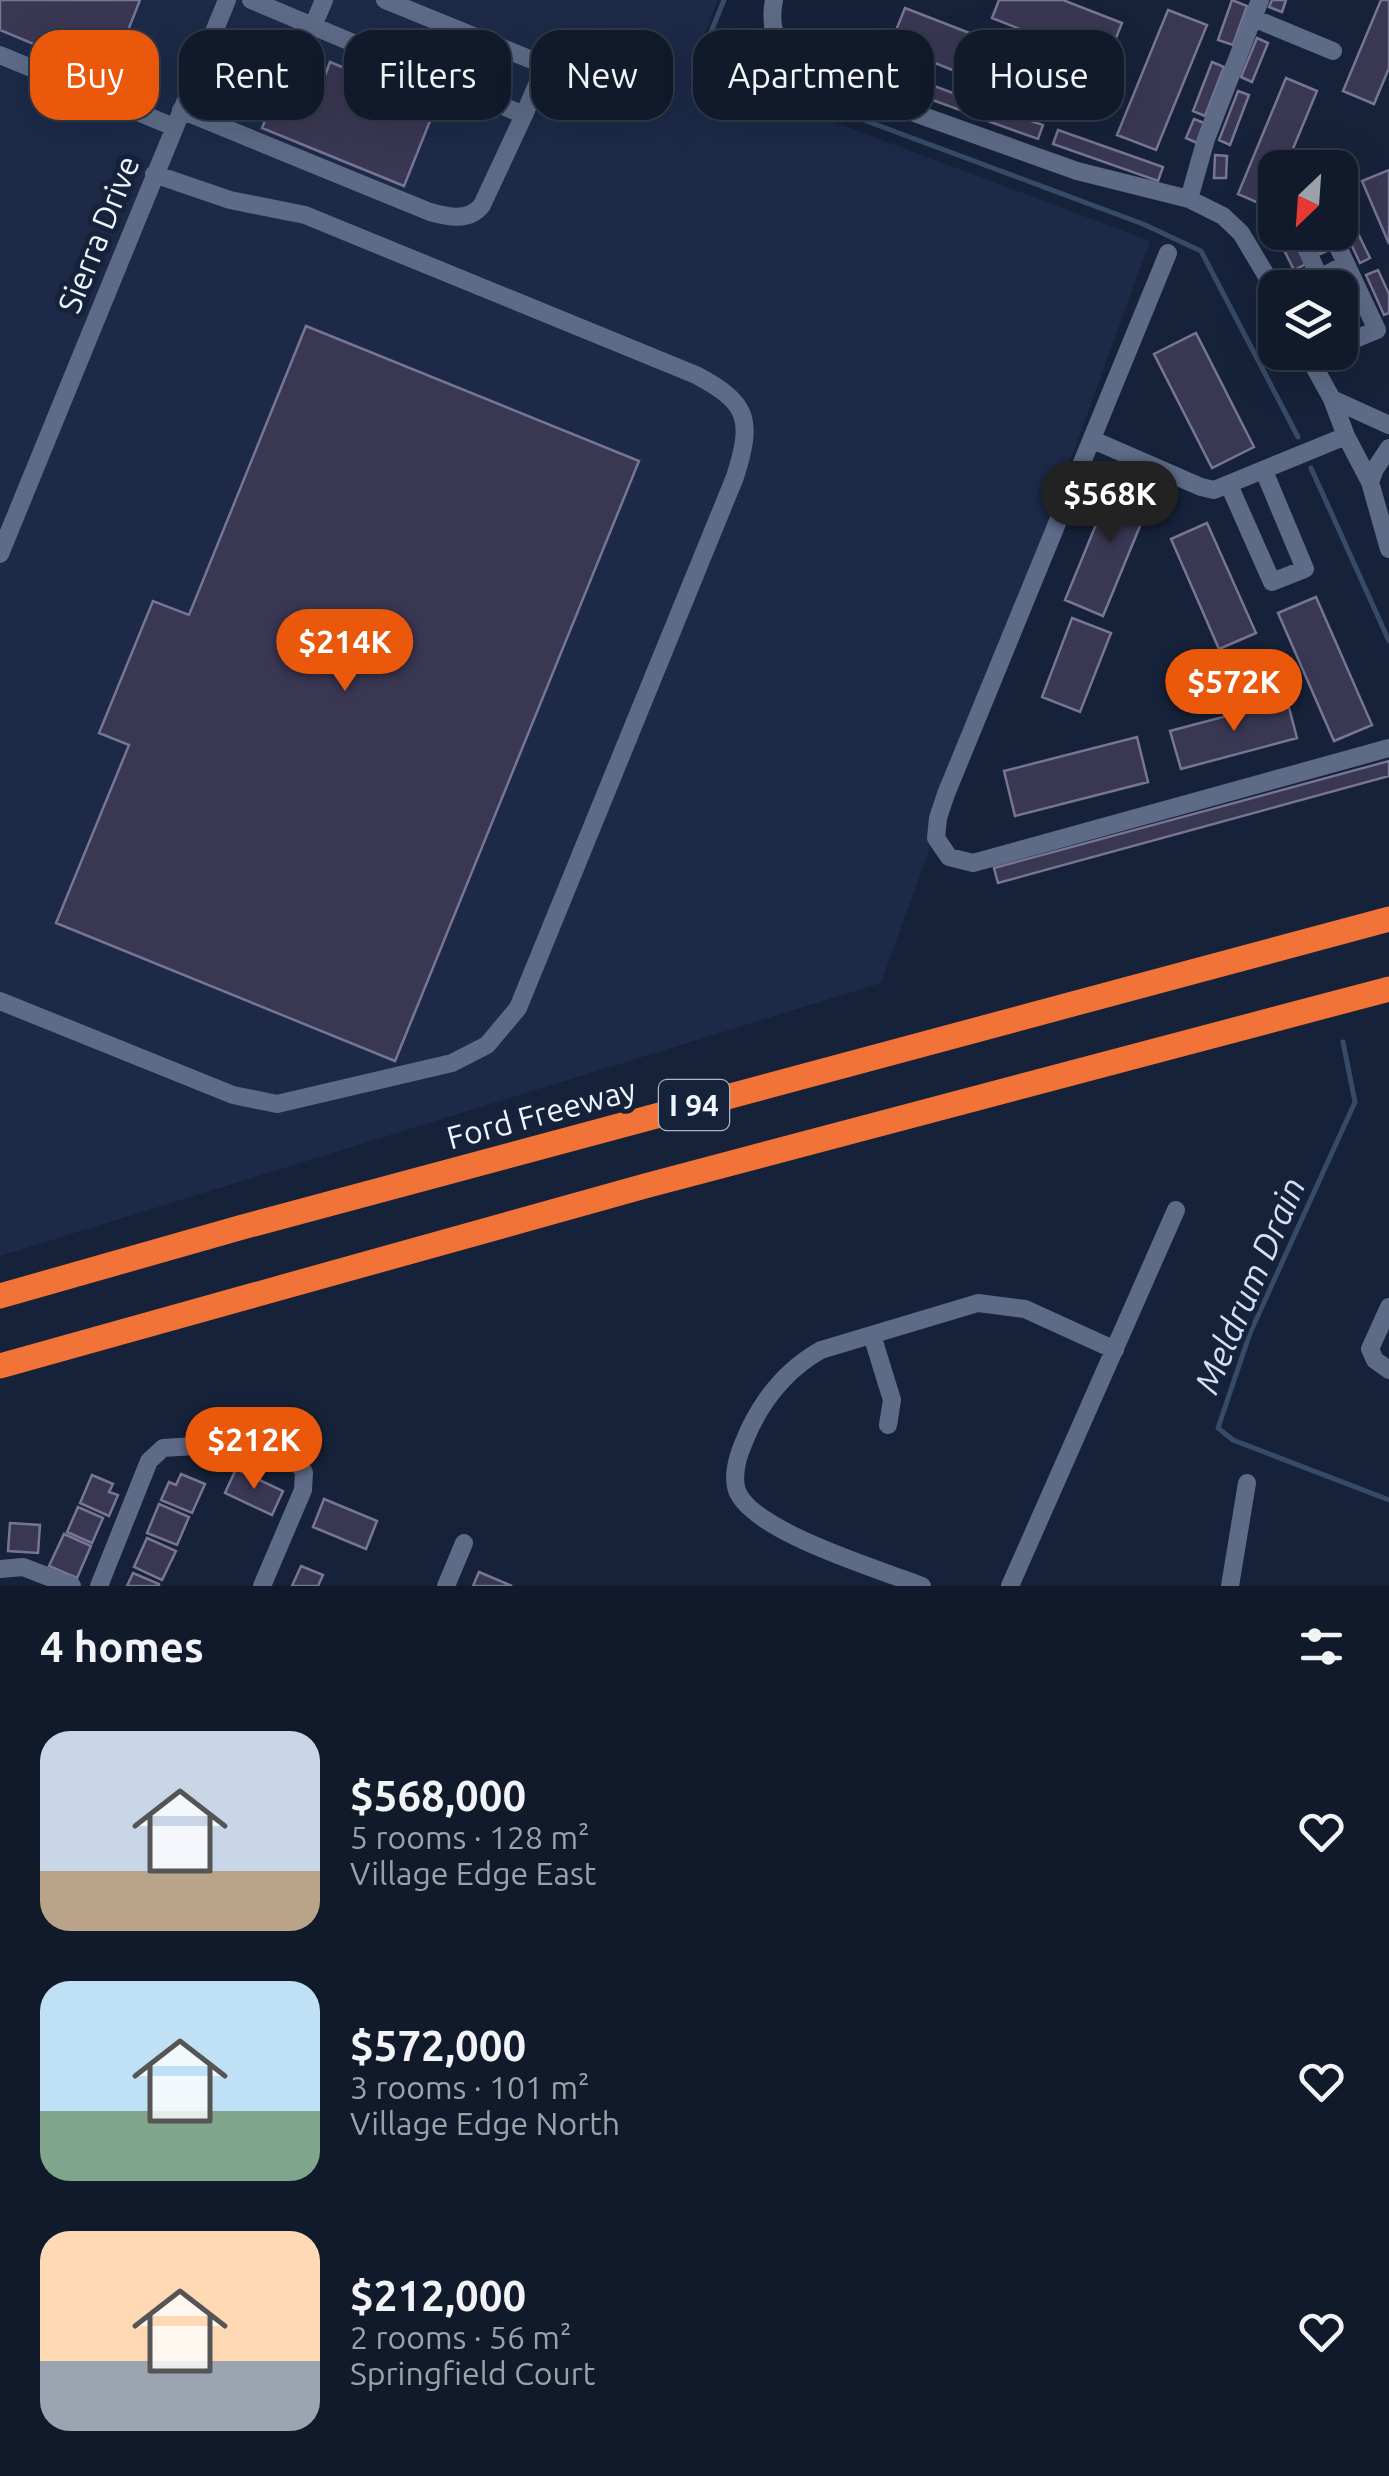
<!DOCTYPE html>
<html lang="en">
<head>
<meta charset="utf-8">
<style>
	body { margin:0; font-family:Ubuntu,sans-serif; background:#192333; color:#f1f3f6; height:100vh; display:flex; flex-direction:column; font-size:38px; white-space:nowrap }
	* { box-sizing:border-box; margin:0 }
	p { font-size:32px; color:#9ca1a9 }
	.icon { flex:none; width:55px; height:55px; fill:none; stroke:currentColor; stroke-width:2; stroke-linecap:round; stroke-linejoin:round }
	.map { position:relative; height:1586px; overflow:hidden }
	.panel { display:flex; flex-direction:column; background:#101a2b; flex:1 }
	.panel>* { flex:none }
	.top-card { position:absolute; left:30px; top:30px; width:1330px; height:90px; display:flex; gap:20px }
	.needle { width:65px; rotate:205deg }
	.buttons { position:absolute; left:1258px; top:150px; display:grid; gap:20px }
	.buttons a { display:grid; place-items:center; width:100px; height:100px; border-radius:20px; background:#101a2b; box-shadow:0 10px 40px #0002,0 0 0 2px #303847; font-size:50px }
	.price { position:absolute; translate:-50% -85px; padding:0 22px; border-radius:35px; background:#ea580c; color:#fff; font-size:32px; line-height:65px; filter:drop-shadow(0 2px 5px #0008) }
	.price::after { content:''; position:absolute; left:50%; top:60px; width:30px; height:22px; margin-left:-15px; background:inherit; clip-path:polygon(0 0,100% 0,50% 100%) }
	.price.selected { background:#222; color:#fff }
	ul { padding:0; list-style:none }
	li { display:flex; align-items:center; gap:30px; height:250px; padding:0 40px }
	li span { display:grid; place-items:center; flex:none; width:280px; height:200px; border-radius:30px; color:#555 }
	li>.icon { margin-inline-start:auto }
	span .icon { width:120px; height:120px; fill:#fffc; stroke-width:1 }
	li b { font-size:42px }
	h2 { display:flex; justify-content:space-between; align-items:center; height:120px; padding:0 40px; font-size:42px }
	.pill { padding:0 35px; border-radius:30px; background:#101a2b; box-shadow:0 10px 40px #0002,0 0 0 2px #303847; font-size:35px; line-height:90px }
	.pill.selected { background:#ea580c; color:#fff }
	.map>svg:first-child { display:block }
	.built { fill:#1c2a48 }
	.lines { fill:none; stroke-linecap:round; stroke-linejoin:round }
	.stream { stroke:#374a67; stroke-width:5 }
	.building { fill:#3a3753; stroke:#787594; stroke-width:2.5 }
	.minor { stroke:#5d6b87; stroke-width:18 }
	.highway { stroke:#f17337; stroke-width:25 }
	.labels { text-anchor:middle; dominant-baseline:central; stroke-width:10; stroke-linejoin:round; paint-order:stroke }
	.shield { fill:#162239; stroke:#aeb5c3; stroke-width:2.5 }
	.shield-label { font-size:30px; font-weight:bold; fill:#eff4fe }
	.street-label { font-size:32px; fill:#eff4fe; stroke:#162239 }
	.water-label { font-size:35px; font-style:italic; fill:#d1e0f6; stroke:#162239 }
</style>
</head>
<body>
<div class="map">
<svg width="1389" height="1586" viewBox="0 0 1389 1586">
	<rect width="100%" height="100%" fill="#162239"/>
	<path class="built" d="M0,0H718L691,68L1150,241L881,983L0,1256Z"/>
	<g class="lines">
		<path class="stream" d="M724,0L700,59L1143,224L1201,251L1298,437
			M1311,468L1389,641
			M1343,1042L1355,1102L1250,1333L1218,1428L1233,1440L1389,1500"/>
	</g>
	<path class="building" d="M0,0H140L110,76L0,30Z
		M999,0H1063L1122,23L1106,63L992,18Z
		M1232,0L1247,6L1233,45L1218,40Z
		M1272,0H1286L1282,12L1269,7Z
		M1381,0H1389V68L1374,104L1343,91Z
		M905,8L985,39L970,77L890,45Z
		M1168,10L1207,25L1156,150L1117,135Z
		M1257,38L1268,43L1252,82L1241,77Z
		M813,42L907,76L902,89L808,55Z
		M290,58L326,73L330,62L436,106L404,186L262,128Z
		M1212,62L1224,67L1205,116L1193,111Z
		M1286,78L1317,91L1285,168H1275V191L1268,207L1238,194Z
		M918,80L972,100L968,113L913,93Z
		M1238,91L1249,95L1230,145L1219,140Z
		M989,107L1043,125L1038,139L985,120Z
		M1194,119L1204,123L1197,143L1186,138Z
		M1058,130L1163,167L1158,181L1053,144Z
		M1215,155L1227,156L1226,178H1214Z
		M1389,170V244L1362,181Z
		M1347,211L1370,258L1360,263L1340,221V215Z
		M1275,232H1291L1306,264L1294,270Z
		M1311,232H1324L1331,249L1320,254Z
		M1378,270L1389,294V313L1384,315L1366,275Z
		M1344,277L1361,312L1349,318L1340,298V288H1335L1333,282Z
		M306,326L639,461L395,1061L56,923L129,745L99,733L153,601L189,615Z
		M1196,333L1254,447L1212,468L1154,354Z
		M1116,476L1154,492L1103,616L1065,600Z
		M1207,523L1256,633L1219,649L1171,539Z
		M1316,597L1372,725L1334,741L1278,613Z
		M1072,618L1111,633L1080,712L1042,697Z
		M1287,700L1297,738L1181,769L1170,731Z
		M1137,737L1148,782L1015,816L1004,771Z
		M1389,761V776L998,883L994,868Z
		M236,1469L283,1491L272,1515L225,1493Z
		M181,1474L205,1484L192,1513L161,1500L169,1482L176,1485Z
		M92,1475L113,1484L109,1492L118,1495L109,1516L80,1503Z
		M324,1499L377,1521L366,1549L313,1527Z
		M159,1504L189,1517L177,1545L147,1533Z
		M78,1507L103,1518L92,1543L67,1532Z
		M10,1523L40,1525L38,1553L8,1551Z
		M64,1534L91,1546L77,1578L49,1566Z
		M147,1538L176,1551L162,1580L134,1567Z
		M301,1566L323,1575L318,1586H292Z
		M479,1572L512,1586H473Z
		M133,1573L159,1584V1586H127Z"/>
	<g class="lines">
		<path class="minor" d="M385,0L537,62L542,73L524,115
			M774,0C767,35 782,58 811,76L1077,171L1189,199L1223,216L1241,233L1275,290
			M1253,18L1333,51
			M313,26L324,0
			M0,55L174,127
			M181,110L430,212C448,217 469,222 482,205L524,115L251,0
			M1189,199L1206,139L1260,0
			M1299,232L1324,288
			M1331,232L1377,330L1348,342L1340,324
			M1168,253L946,794L938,818L936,838L949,857L973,863L1389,748
			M1302,288L1346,264
			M1306,352L1332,399L1346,436L1370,482L1389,549
			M1332,399L1389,425
			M1093,440L1201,487L1214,490L1346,436
			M1370,482L1375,469L1389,448
			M1229,485L1272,582L1305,569L1264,471
			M0,554L227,0
			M0,1001L233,1095L277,1104L452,1063L487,1045L518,1008L735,477C753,420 749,403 696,375L305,215L230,200L154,174
			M1389,1307L1370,1349L1375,1360L1389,1370
			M872,1335L892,1400L888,1425
			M249,1438L295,1459L304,1472L303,1490L262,1586
			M0,1569L23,1567L72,1586
			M99,1586L149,1461L163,1448L211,1445
			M446,1586L464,1543
			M922,1586C882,1570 745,1530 736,1487C732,1467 742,1446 750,1428C766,1395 789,1368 821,1350L978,1303L1025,1309L1115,1350
			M1010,1586L1176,1210
			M1230,1586L1247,1483"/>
		<path class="highway" d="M0,1296L239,1228L1389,919
			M0,1366L645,1186L1389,989"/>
	</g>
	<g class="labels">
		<rect class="shield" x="659" y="1080" width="70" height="50" rx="8"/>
		<g class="shield-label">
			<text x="694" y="1105">I 94</text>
		</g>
		<g class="street-label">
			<text transform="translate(98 234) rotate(-68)">Sierra Drive</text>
			<text transform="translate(541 1113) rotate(-15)">Ford Freeway</text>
		</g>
		<g class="water-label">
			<text transform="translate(1249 1285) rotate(-67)">Meldrum Drain</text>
		</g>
	</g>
</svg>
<div class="buttons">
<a><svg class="needle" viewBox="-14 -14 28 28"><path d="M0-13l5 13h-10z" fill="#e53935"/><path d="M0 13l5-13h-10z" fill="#9ca1a9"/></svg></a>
<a><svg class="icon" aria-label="layers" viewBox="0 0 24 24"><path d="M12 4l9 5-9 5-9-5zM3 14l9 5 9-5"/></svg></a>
</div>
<b class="price selected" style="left:1110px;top:546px">$568K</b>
<b class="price" style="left:345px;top:694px">$214K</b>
<b class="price" style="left:1234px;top:734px">$572K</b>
<b class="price" style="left:254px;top:1492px">$212K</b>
<div class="top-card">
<a class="pill selected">Buy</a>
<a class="pill">Rent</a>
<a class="pill">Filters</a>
<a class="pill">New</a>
<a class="pill">Apartment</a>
<a class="pill">House</a>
</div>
</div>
<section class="panel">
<h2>4 homes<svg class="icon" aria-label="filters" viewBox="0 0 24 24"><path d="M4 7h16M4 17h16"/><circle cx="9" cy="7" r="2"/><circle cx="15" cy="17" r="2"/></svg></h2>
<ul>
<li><span style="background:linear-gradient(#c9d6e8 70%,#b9a48a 0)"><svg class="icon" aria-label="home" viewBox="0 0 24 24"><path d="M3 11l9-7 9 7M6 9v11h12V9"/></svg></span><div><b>$568,000</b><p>5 rooms · 128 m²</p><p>Village Edge East</p></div><svg class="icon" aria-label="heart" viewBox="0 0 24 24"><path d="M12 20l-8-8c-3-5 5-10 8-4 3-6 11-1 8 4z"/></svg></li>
<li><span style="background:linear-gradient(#bfe0f5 65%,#7fa58c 0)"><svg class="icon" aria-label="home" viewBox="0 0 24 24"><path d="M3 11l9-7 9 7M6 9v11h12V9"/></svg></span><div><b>$572,000</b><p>3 rooms · 101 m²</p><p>Village Edge North</p></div><svg class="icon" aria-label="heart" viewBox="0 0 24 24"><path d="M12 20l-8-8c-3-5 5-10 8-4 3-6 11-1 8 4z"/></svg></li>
<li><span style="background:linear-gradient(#ffd9b3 65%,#9aa5b1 0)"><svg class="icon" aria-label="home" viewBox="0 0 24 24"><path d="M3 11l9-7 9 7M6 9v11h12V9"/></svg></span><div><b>$212,000</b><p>2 rooms · 56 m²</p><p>Springfield Court</p></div><svg class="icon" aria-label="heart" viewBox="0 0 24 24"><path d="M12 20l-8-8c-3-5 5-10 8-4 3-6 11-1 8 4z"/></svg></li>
</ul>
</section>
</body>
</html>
